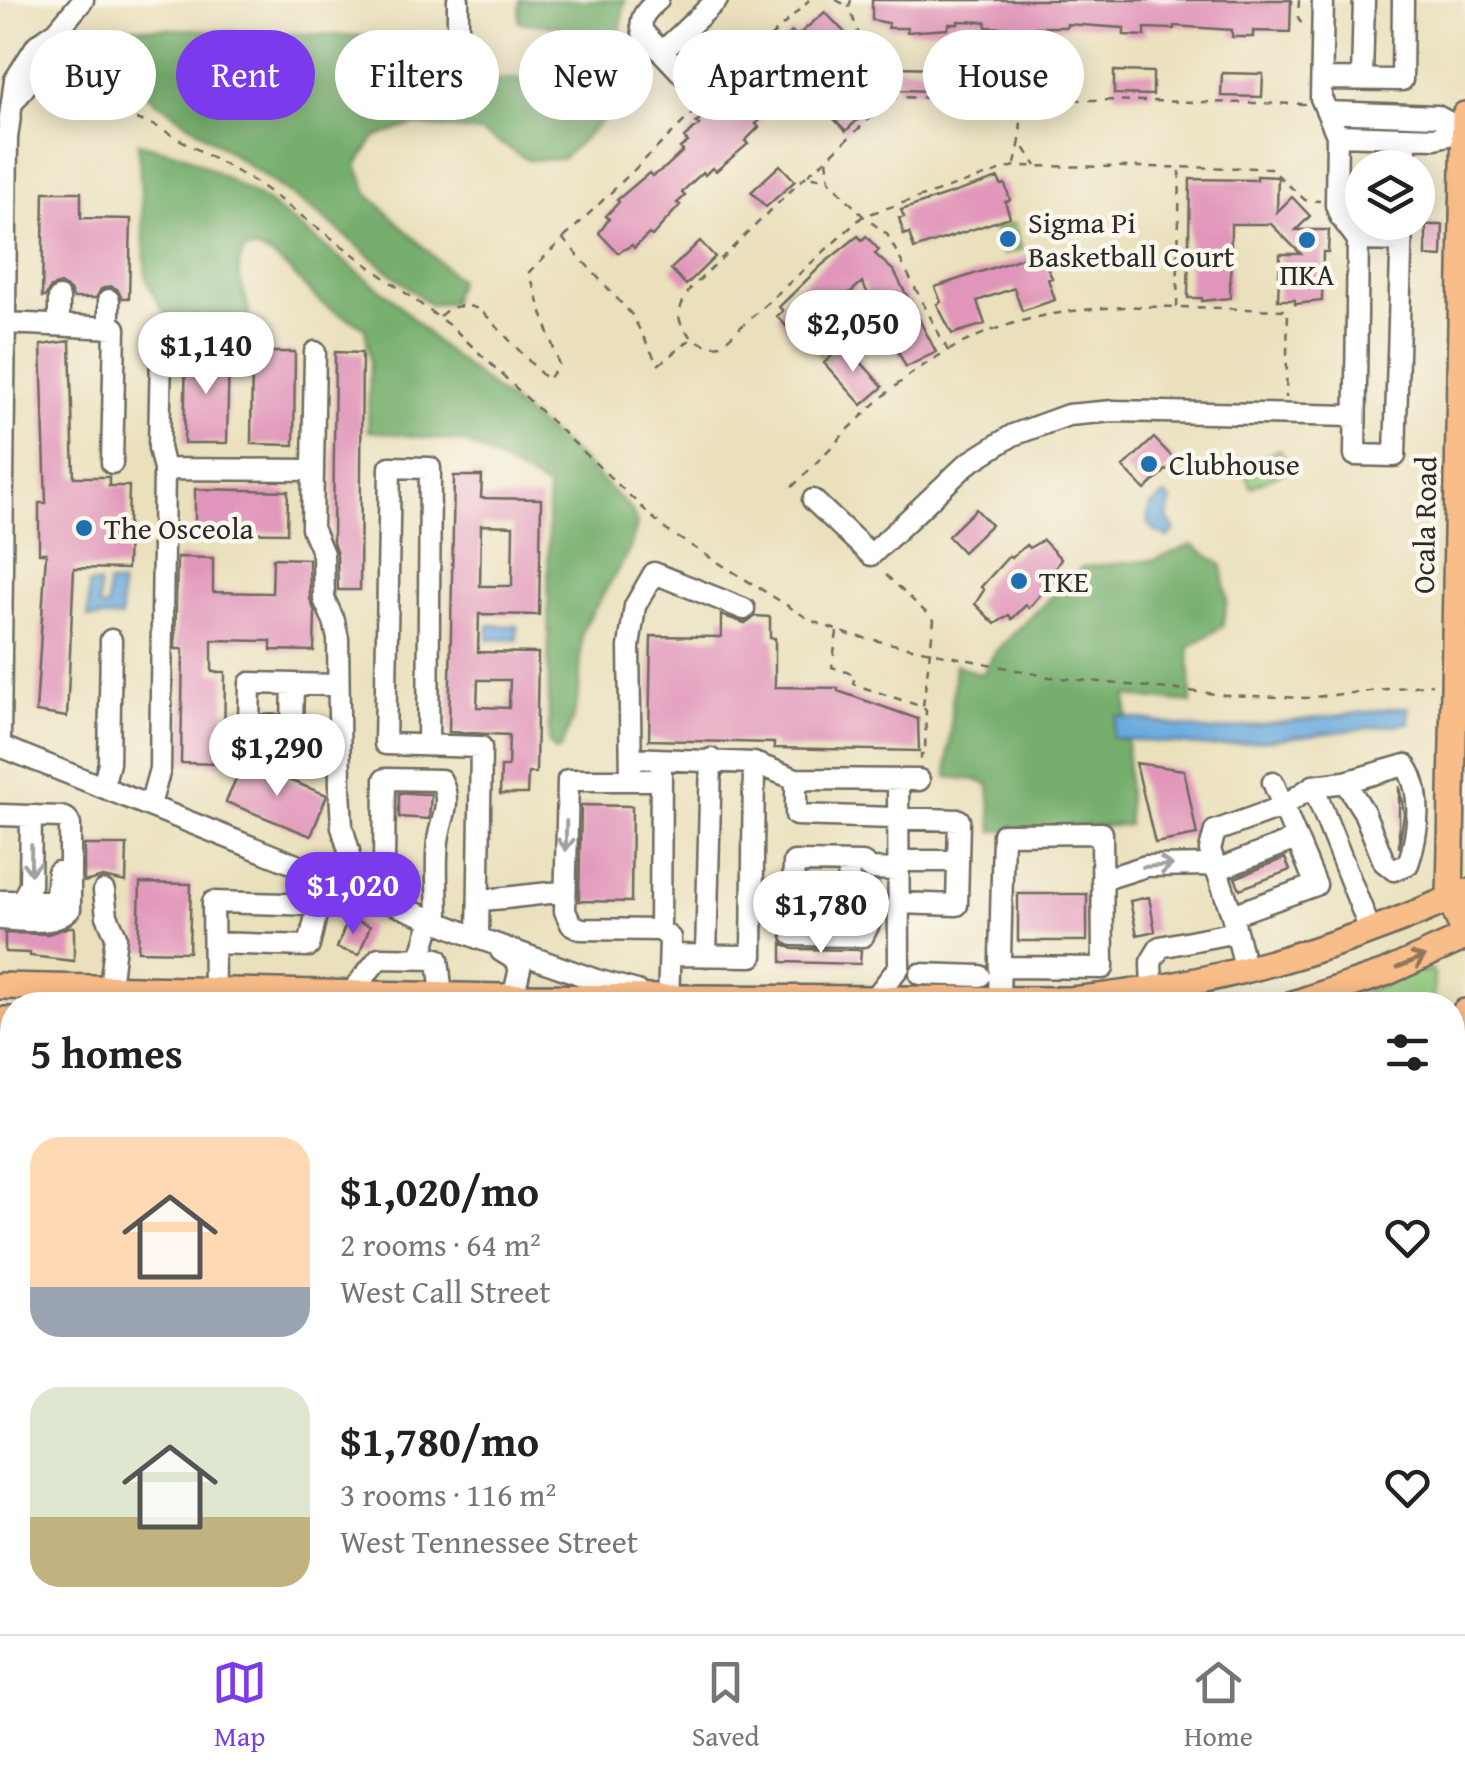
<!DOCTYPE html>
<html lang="en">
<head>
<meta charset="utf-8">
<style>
	body { margin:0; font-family:"Gentium Book Plus",serif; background:#f2f2f2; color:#222; height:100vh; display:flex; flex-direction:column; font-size:38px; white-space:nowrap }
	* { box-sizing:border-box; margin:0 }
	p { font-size:32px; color:#767676 }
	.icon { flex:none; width:55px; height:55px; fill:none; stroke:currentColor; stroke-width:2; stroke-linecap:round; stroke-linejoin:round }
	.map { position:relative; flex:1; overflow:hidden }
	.details { position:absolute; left:0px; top:992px; width:1465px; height:642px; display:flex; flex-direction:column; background:#fff; border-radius:40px 40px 0 0; box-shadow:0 5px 25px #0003 }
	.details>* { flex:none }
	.hud { position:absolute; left:30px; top:30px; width:1405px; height:90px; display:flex; gap:20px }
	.fabs { position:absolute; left:1345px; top:150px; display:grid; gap:20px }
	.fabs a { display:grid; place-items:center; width:90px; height:90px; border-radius:50%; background:#fff; box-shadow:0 5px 25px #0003; font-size:50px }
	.price { position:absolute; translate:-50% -85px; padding:0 22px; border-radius:35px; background:#fff; color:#222; font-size:32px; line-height:65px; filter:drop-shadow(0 2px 5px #0008) }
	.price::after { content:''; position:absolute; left:50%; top:60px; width:30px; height:22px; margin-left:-15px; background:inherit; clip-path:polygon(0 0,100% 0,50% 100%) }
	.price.selected { background:#7c3aed; color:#fff }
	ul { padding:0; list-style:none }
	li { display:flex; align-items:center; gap:30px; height:250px; padding:0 30px }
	li span { display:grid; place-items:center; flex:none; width:280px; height:200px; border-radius:30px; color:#555 }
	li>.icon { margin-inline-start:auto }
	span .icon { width:120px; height:120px; fill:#fffc; stroke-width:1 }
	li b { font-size:42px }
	h2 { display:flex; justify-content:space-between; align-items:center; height:120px; padding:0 30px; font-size:42px }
	.tag { padding:0 35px; border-radius:45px; background:#fff; box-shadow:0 5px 25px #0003; font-size:35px; line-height:90px }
	.tag.selected { background:#7c3aed; color:#fff }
	.tabs { display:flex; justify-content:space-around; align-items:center; height:140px; border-top:2px solid #e0e0e0; background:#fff; font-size:28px; color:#767676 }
	.tabs a { display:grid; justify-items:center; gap:5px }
	.tabs .selected { color:#7c3aed }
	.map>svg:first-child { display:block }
	.green { fill:#93cb7e; stroke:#5f7b54; stroke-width:2.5 }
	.forest { fill:#76af6d; stroke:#506d4c; stroke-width:2.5 }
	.water { fill:#6aaadd; stroke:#4a6a84; stroke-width:2.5 }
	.building { fill:#e195ba; fill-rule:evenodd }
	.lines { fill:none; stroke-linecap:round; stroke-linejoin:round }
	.minor-tunnel { stroke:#c4bc9f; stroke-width:20; stroke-dasharray:20 10; stroke-linecap:butt }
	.minor-casing { stroke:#6e6a5e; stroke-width:25 }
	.major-casing { stroke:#6e6a5e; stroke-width:30 }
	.path { stroke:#6e6a5e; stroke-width:2.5; stroke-dasharray:8 8; stroke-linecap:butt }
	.minor { stroke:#fff; stroke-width:20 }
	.major { stroke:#f9bd89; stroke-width:25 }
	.oneway { stroke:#a0a0a0 }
	.oneway2 { stroke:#92745a }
	.poi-dot { fill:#1f6fb2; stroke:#fbf7ec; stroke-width:4 }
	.labels { text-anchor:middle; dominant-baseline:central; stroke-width:9; stroke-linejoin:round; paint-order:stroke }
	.poi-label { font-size:30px; fill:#2b2b2b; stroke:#fbf7ec; text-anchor:start }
	.street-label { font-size:30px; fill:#2b2b2b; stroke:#fbf7ec }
</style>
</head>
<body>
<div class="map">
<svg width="1465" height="1634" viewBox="0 0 1465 1634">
	<rect width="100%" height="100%" fill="#fbf7ec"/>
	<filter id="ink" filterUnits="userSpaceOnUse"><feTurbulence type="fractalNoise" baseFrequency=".01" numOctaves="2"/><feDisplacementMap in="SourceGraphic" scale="20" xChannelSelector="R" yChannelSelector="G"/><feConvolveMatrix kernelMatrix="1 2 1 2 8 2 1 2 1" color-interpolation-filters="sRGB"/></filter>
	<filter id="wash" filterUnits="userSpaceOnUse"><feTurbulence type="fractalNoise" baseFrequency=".0048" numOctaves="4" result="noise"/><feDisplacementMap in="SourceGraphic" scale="40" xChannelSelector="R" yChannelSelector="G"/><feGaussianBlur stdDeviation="2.25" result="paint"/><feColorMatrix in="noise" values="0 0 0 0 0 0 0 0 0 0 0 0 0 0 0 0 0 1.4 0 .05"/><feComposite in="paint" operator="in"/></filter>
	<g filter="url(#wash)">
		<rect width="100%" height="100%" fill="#eae0bc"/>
		<path class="green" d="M1014,223L1022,249L1003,255L994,229Z
			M818,325L839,348L825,360L804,337Z
			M1280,449L1290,469L1251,487L1242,467Z
			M1422,969L1423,973L1431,969L1434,974L1433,1005H1330Z"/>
		<path class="forest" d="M520,0H625L614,70L612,111L562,159L528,160L481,132L413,125L375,137L357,165L369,195L458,280L451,302L430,305L320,215L123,78L73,66L94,26L443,39L452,82L555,77L561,27L519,22Z
			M138,143L185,155L264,200L392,298L439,345L576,455L632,511L637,524L630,549L582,630L579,693L573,719L560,749L556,751L549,743L548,488L465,442L368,431L370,360L365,328C352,318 336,314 323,304C299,286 278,245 245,250C226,278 258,302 246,325C241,334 227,337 218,337C178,337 160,313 146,277Z
			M1192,545L1222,565L1227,599L1223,626L1189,647L1191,703L1127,696L1128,825L993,831L989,785L976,780L947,777L955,664L982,675L996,651L1082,567L1156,560Z"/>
		<path class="water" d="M1165,495L1172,501L1167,518L1175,531L1168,538L1153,530L1147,521L1150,507Z
			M89,584H99V607L107,608L108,584H121V618H88Z
			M489,625L517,626V640L488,639Z
			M1408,707L1409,723L1211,747L1112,738L1117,716L1212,731Z"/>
		<g id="blocks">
			<path class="building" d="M872,0H1291L1290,32L1253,31V37H1232V30L1174,26V29L1145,28V36L1124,35V28L1067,24V27H1036V33H1016V28L986,27V22L958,21V24H949L948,29L907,32V28H888V23L872,20Z
				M825,12L846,34L841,38L844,41L822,62L827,66L812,81L807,76L759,116L762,118L756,124L759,127L745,141L748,144L716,171L712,168L705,175L703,172L686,188L682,193L685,196L677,203L680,205L652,236L649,234L634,248L632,245L618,253L599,233L609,219L606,216L619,202L617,200L649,173L652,176L666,167L683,151L680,148L688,142L684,138L699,125L696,123L729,98L732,101L738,95L741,98L759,81L763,74L761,71L782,51L778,46L792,32L797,36Z
				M897,67L938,68L937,91L897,90Z
				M1006,69L1045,70V92L1006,91Z
				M1114,71L1153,72V95L1114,94Z
				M1222,73L1263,74L1262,97L1221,96Z
				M859,87L875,103L846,131L830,115Z
				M780,165L795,181L766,207L751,192Z
				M1257,176L1278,177L1277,212L1292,197L1310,216L1296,230H1329L1328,252H1323L1322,301L1295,304V300H1278L1280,254H1301L1271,224H1231L1230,298L1202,301V298H1188L1190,179L1257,180Z
				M998,178L1001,185L1005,184L1010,200L1005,202L1010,217L914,249L909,233L904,235L899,218L904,217L901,210Z
				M44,192H81V218L131,219L129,298H122L117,289L110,286L101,289L96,298H73L70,290L60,284L51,287L45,297H42Z
				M1426,225H1443L1442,257L1426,256Z
				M858,236L862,240L866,236L879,250L875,254L894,271L936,352L906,367L862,282L803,335L796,327L791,331L777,316L783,311L779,307L822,265Z
				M700,241L715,257L686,285L671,269Z
				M1040,252L1052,278L1048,279L1055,300L1022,311L1014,288L977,301L985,324L952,334L937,304L941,302L935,287Z
				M70,341L74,477H109V486H129L127,569L74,568L67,717L36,712L46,553H39V503H46L41,345Z
				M845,344L883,387L862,405L824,363Z
				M186,351H229L227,443H184Z
				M252,352H295L294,445L251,444Z
				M335,352L362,353L360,590H338L337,554L333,543Z
				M1154,438L1176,461L1145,490L1123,467Z
				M454,476H482L481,498L541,499L539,615L479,614L478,652L538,653L536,773H528L527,794H500L501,767H508L509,735L449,732ZM481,525L513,526L512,586H480ZM478,680H510L509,708L477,707Z
				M195,489L288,491L287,533L195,532Z
				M976,509L991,525L963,552L948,536Z
				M1043,540L1061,559L1053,572L1056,576L1029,608L1026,605L1012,619L1009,615L995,624L975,604L984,590L981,587L1009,556L1011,558L1026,545L1029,548Z
				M177,557L213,558V592L272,593L273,558L309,559L310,599L315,612L314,651L271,650V641L212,640V672H225L224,764L181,763L183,649H175Z
				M721,615L745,623L755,616L770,617V638H775V687L838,688V691L918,719L919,751L774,748V743L649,740L651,636L721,637Z
				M243,762L327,795L311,836L226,802Z
				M1136,763L1184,770L1197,835L1155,843Z
				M1399,786L1404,814L1399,848Z
				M399,793L431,794L429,819L399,817Z
				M581,805L632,806L631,902L579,901Z
				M84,845H127L126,882L103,877L84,882Z
				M1285,858L1290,870L1240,889L1235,878Z
				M140,883L191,884L189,952L138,951Z
				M1018,894H1087V941H1018Z
				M1149,897L1155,931L1137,935L1130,901Z
				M348,918L370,926L359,955L337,948Z
				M69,927H74V961L30,956V953L5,952V933L48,934Z
				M782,943L793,949L861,950L860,964L782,962Z
				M50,1622H68L67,1634H49Z
				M1255,1622H1294V1634H1256Z
				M1329,1622H1367L1368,1634H1330Z"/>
		</g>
	</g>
	<g filter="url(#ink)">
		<use href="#blocks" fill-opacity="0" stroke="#6e6a5e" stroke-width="2.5"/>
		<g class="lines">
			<path class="minor-tunnel" d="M871,874V904"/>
			<defs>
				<path id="minor" d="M658,0C647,10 638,17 643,32L690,82
					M1323,0L1321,98L1337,135L1336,205L1340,216L1358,240L1355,455L1395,456L1402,222
					M662,52L717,0
					M458,72V0
					M1322,79L1402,80L1403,0
					M1362,79L1364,0
					M15,100L49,54L57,31
					M1327,112L1437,116L1465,131
					M1337,135L1435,138L1465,131
					M1404,168L1407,137
					M1358,240L1401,241
					M6,323L115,328L112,463
					M59,325V298
					M109,328V300
					M315,352L312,528L323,554L324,599L334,621L338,639L340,789L342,827L349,851L345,884
					M164,469L313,470
					M813,500L871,555L967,464L1013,435L1068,415L1113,411L1355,416
					M293,685L292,726L249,725L250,683L338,685
					M0,739L7,138L15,80L37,45L57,31L83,0
					M428,745L430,468L390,467L385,744L481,747L478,938
					M0,746L478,938L596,980L637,991
					M631,758L754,763L796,779L919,780
					M796,779V815L959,820L957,905L899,903
					M631,780L629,647L635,606L654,573L744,609
					M661,780H568L565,911L571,924L581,929L660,930L670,938L668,1005
					M103,786L109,763L111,640
					M1313,786L1371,932
					M150,805L160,769L164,469L159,448L161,351
					M0,815L61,817L67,819L70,825V909C54,927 23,920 0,919
					M898,861H958
					M849,863L848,896L793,895L794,862L863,863L871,869L898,870
					M1217,870L1296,839
					M1102,880L1146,866L1215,865
					M104,891L107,916L116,936L110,989
					M793,895V935L863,936L869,924L871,904
					M374,896L384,865L385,779L441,780C453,804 440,821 438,841C435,868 438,895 438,922
					M479,900C508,899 536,893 565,892
					M0,901H50L56,896L58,872
					M21,902L30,885L31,816
					M1232,915L1316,885L1273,782
					M660,930L661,766
					M214,943L309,946L325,876
					M501,951L514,959L520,968L515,990L503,997
					M670,955L752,956L754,763
					M706,956L711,759
					M420,958L432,919
					M1246,971L1232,915L1210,850L1215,831L1282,807L1313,786L1345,782L1364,812L1384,862L1394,870L1408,864C1418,836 1424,791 1405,765L1345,782
					M920,974L980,976
					M214,991L213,902L318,905
					M1152,991L1151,962L1160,947L1236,932
					M350,994L379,958L438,959L442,996
					M874,999L899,967L898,780
					M999,1000L1003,834L1102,833L1103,968L1000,967
					M0,1107H12
					M0,1170H12
					M0,1226L12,1229
					M0,1389L12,1383
					M0,1401L9,1438L6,1634
					M1225,1622L1226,1634
					M1401,1622L1402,1634
					M387,1631L562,1634
					M191,1634V1622
					M659,1634V1622"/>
				<path id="major" d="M1465,115L1450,898L1465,934
					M0,986L503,997L1070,1000C1208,987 1338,950 1465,892
					M1290,1005L1385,973L1465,937
					M0,1020H12
					M1452,1224L1465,1012
					M1452,1259H1465
					M1452,1408H1465
					M1452,1541L1459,1634"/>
			</defs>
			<use href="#minor" class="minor-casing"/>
			<use href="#major" class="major-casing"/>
			<path class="path" d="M836,0L848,6
				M851,0L849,7L877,84L892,96
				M1299,0L1298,17L1303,27
				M46,85L158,127L260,185L454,329L666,530L812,621L850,635L1050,677L1227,695L1306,698L1432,684
				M1000,99H1041L1021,115
				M1041,99L1305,104
				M826,159L806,176L827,179
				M1015,164L1020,141L1036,166
				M806,176L690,289C685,298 677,309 680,321C686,337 705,349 721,345L863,216L1015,166L1270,168L1305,200L1320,201
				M564,238L809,0
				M1177,307L1180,170
				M440,316C451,304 468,303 482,311L547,380L559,365L529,272L563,239L632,315L658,365L691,339
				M948,351L887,234L863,216L829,180L827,158L893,97L999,99L1021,115L1020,141
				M792,487C828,452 862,412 902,381C1023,287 1145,308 1288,310L1286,398
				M886,575L934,620L923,706
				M837,632L832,667L855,675L853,684L923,707L926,711L925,754H921V764"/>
			<use href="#minor" class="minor"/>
			<use href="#major" class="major"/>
		</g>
		<defs><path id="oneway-shaft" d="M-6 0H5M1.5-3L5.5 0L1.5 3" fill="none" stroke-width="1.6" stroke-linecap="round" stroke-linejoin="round" transform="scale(2.5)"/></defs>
		<g class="oneway">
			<use href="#oneway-shaft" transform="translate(566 836) rotate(91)"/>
			<use href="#oneway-shaft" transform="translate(31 860) rotate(91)"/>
			<use href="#oneway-shaft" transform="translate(1158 866) rotate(-4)"/>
		</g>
		<use class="oneway2" href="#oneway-shaft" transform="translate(1411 962) rotate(-22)"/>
	</g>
	<g class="poi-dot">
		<circle cx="1008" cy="239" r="10"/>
		<circle cx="1307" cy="240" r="10"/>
		<circle cx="1149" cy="464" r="10"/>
		<circle cx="84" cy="528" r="10"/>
		<circle cx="1019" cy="581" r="10"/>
	</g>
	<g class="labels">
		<g class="poi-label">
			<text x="1028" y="222">Sigma Pi<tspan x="1028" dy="34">Basketball Court</tspan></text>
			<text x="1307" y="274" text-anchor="middle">ΠΚΑ</text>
			<text x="1169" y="464">Clubhouse</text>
			<text x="104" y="528">The Osceola</text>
			<text x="1039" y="581">TKE</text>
		</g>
		<g class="street-label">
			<text transform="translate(1424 525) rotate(-89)">Ocala Road</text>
		</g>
	</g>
</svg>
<div class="fabs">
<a><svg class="icon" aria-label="layers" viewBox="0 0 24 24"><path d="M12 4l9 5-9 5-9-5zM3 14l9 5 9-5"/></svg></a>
</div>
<b class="price" style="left:853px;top:375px">$2,050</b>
<b class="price" style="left:206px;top:397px">$1,140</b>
<b class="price" style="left:277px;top:799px">$1,290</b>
<b class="price selected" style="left:353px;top:937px">$1,020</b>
<b class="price" style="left:821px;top:956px">$1,780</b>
<div class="hud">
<a class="tag">Buy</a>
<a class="tag selected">Rent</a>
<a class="tag">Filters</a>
<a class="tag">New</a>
<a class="tag">Apartment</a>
<a class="tag">House</a>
</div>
<section class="details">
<h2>5 homes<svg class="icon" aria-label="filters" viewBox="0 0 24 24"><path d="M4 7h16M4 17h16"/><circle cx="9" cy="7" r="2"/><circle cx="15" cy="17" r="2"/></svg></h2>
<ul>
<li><span style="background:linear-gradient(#ffd9b3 75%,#9aa5b1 0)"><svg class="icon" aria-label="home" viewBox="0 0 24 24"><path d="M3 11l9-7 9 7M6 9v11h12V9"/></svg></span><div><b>$1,020/mo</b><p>2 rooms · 64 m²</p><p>West Call Street</p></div><svg class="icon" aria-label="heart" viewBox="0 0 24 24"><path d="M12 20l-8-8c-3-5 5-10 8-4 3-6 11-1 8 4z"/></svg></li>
<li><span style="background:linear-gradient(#dfe7d0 65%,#c2b280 0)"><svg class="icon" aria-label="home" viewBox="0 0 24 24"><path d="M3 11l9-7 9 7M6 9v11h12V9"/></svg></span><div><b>$1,780/mo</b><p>3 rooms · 116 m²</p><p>West Tennessee Street</p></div><svg class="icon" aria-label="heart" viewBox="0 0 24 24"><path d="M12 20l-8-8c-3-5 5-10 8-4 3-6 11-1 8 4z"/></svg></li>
</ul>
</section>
</div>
<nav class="tabs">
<a class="selected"><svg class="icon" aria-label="map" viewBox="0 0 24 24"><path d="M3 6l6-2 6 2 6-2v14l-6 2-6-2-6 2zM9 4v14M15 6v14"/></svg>Map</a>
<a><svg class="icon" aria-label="saved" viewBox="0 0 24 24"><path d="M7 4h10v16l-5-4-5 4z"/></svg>Saved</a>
<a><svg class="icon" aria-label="home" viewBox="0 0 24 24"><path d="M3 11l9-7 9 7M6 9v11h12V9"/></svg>Home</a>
</nav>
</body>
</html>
